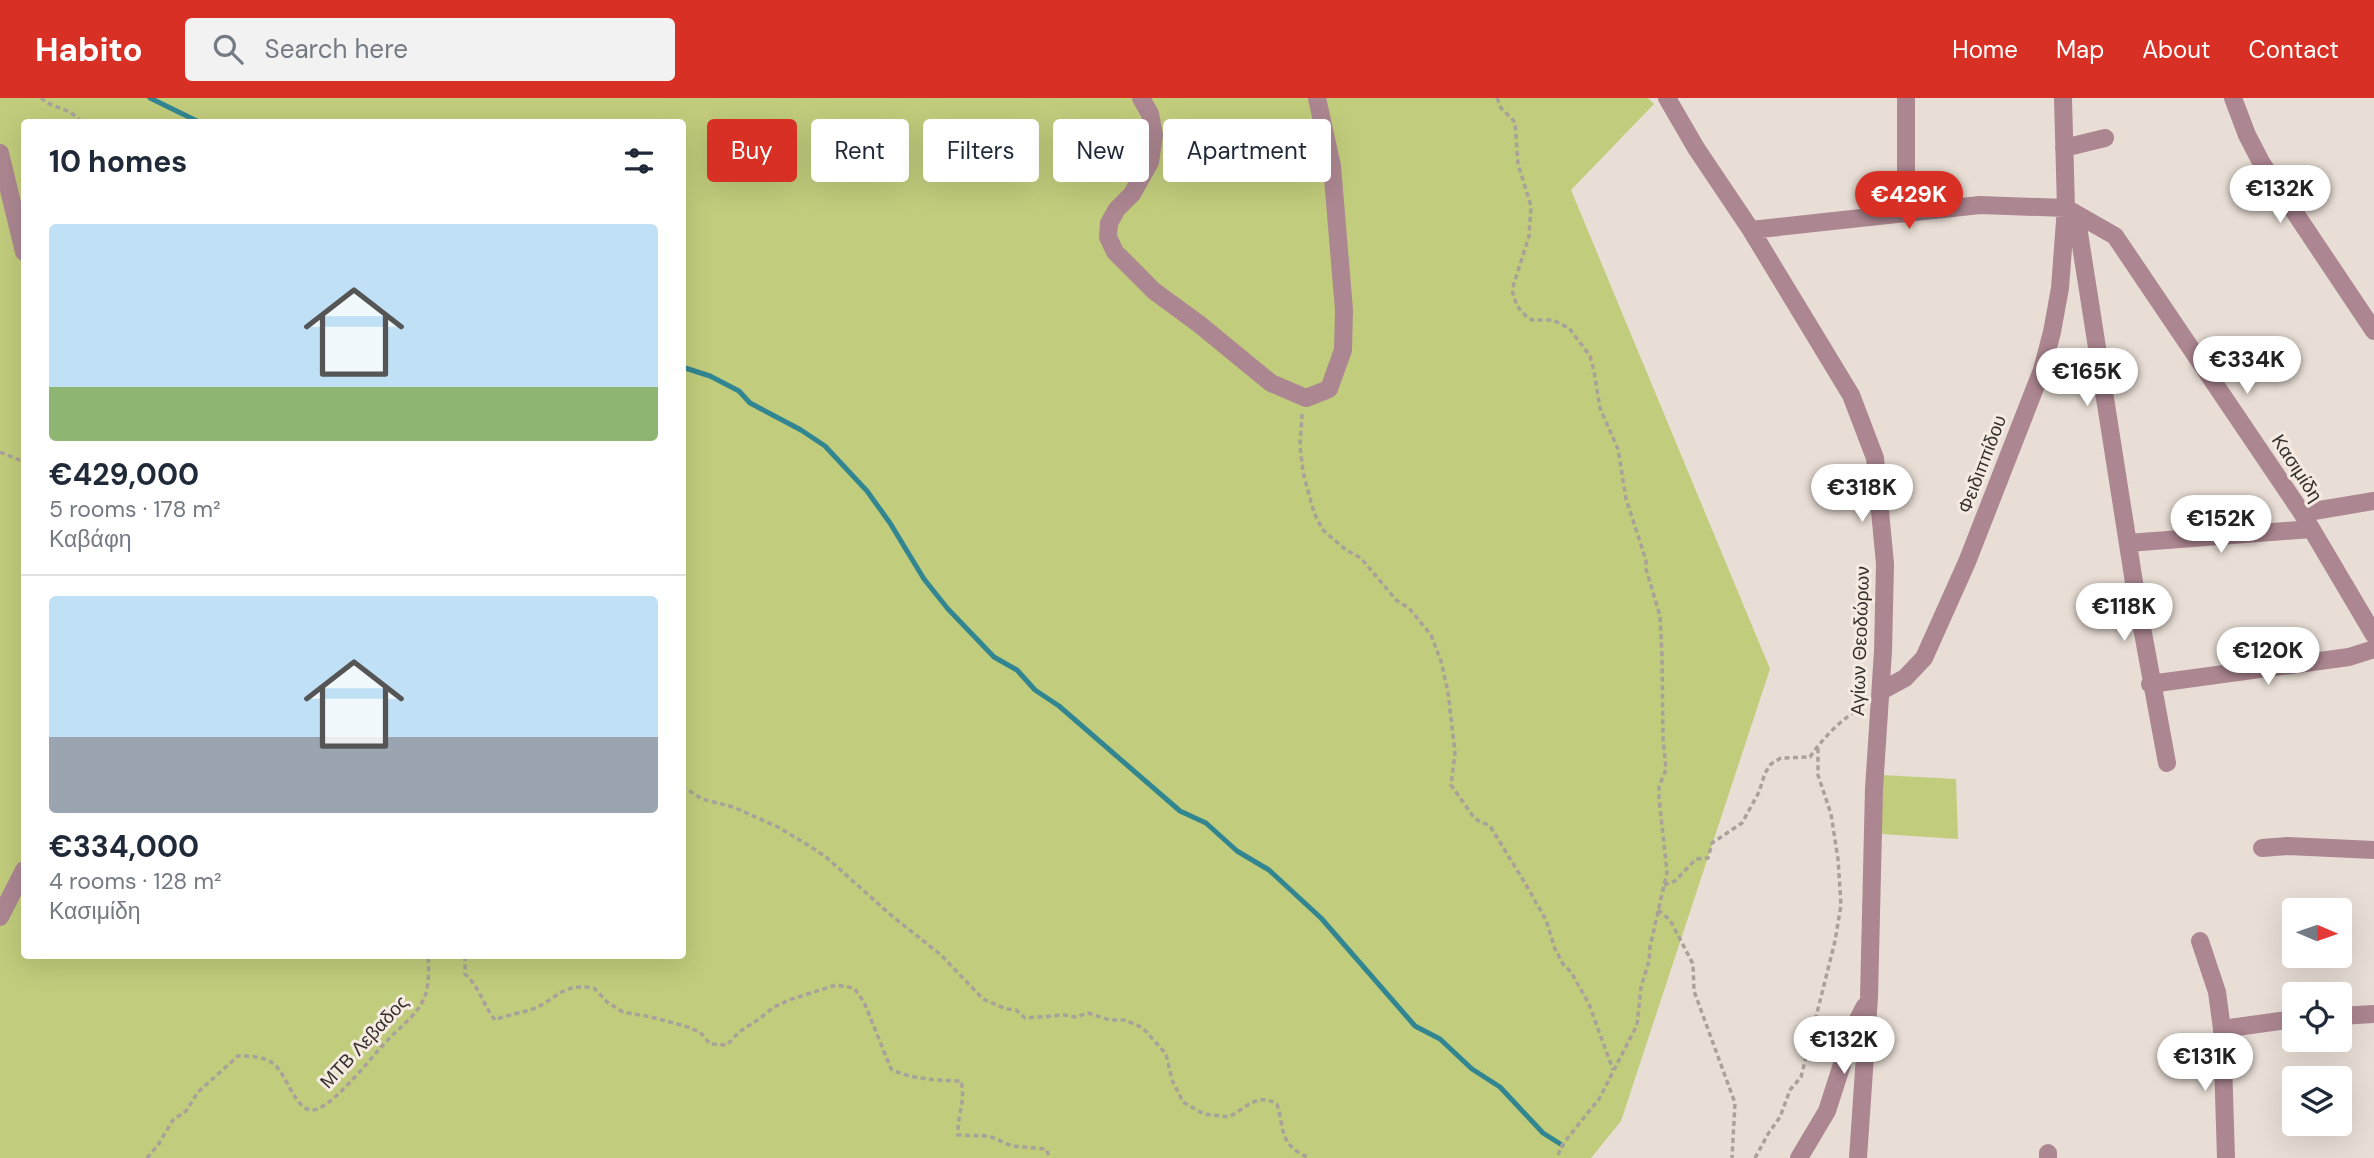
<!DOCTYPE html>
<html lang="en">
<head>
<meta charset="utf-8">
<style>
	body { margin:0; font-family:"DM Sans",sans-serif; background:#f2f2f3; color:#1f2937; height:100vh; display:flex; flex-direction:column; font-size:26px; white-space:nowrap }
	* { box-sizing:border-box; margin:0 }
	p { font-size:23px; color:#747a83 }
	.icon { flex:none; width:38px; height:38px; fill:none; stroke:currentColor; stroke-width:2; stroke-linecap:round; stroke-linejoin:round }
	.map { position:relative; flex:1; overflow:hidden }
	.sheet { position:absolute; left:21px; top:21px; width:665px; height:840px; display:flex; flex-direction:column; background:#fff; border-radius:7px; box-shadow:0 7px 28px #0002 }
	.sheet>* { flex:none }
	.hud { position:absolute; left:707px; top:21px; width:665px; height:63px; display:flex; gap:14px }
	.needle { width:46px; rotate:92deg }
	.tools { position:absolute; left:2282px; top:800px; display:grid; gap:14px }
	.tools a { display:grid; place-items:center; width:70px; height:70px; border-radius:7px; background:#fff; box-shadow:0 7px 28px #0002; font-size:35px }
	.price { position:absolute; translate:-50% -60px; padding:0 16px; border-radius:24px; background:#fff; color:#222; font-size:23px; line-height:46px; filter:drop-shadow(0 2px 4px #0008) }
	.price::after { content:''; position:absolute; left:50%; top:42px; width:21px; height:16px; margin-left:-10px; background:inherit; clip-path:polygon(0 0,100% 0,50% 100%) }
	.price.current { background:#d93025; color:#fff }
	ul { padding:0; list-style:none }
	li { display:grid; align-content:center; gap:14px; height:371px; padding:0 28px }
	li+li { border-top:2px solid #e0e1e3 }
	li span { display:grid; place-items:center; height:217px; border-radius:7px; color:#555 }
	li>.icon { margin-inline-start:auto }
	span .icon { width:126px; height:126px; fill:#fffc; stroke-width:1 }
	li b { font-size:30px }
	h2 { display:flex; justify-content:space-between; align-items:center; height:84px; padding:0 28px; font-size:30px }
	.tag { padding:0 24px; border-radius:7px; background:#fff; box-shadow:0 7px 28px #0002; font-size:24px; line-height:63px }
	.tag.current { background:#d93025; color:#fff }
	header { display:flex; align-items:center; gap:42px; box-sizing:border-box; height:98px; padding:0 35px; background:#d93025; color:#fff }
	header strong { font-size:33px }
	nav { display:flex; gap:38px; margin-inline-start:auto; font-size:24px }
	.search { width:490px; height:63px; background:#f2f2f3; display:flex; align-items:center; gap:18px; box-sizing:border-box; padding:0 24px; border-radius:7px; color:#747a83; font-size:26px }
	.map>svg:first-child { display:block }
	.green { fill:#c1cc7c; fill-rule:evenodd }
	.lines { fill:none; stroke-linecap:round; stroke-linejoin:round }
	.stream { stroke:#328691; stroke-width:5 }
	.path { stroke:#a9a19a; stroke-width:3.5; stroke-dasharray:5 3.5; stroke-linecap:butt }
	.minor { stroke:#ac8691; stroke-width:18 }
	.labels { text-anchor:middle; dominant-baseline:central; stroke-width:6; stroke-linejoin:round; paint-order:stroke }
	.street-label { font-size:19px; fill:#35312e; stroke:#f5ebe2 }
</style>
</head>
<body>
<header>
<strong>Habito</strong>
<div class="search"><svg class="icon" aria-label="search" viewBox="0 0 24 24"><circle cx="10" cy="10" r="6"/><path d="M15 15l6 6"/></svg>Search here</div>
<nav><a>Home</a><a>Map</a><a>About</a><a>Contact</a></nav>
</header>
<div class="map">
<svg width="2374" height="1060" viewBox="0 0 2374 1060">
	<rect width="100%" height="100%" fill="#e8ded5"/>
	<path class="green" d="M0,0H1648L1654,6L1571,92L1770,571L1621,1023L1591,1060H0ZM24,24H682V858H24Z
		M1881,677L1956,681L1958,741L1882,736Z"/>
	<g class="lines">
		<path class="stream" d="M150,0L199,24
			M682,269L710,278L739,293L750,305L801,332L825,348L867,393L890,425L924,481L948,511L994,559L1017,572L1035,592L1059,608L1180,713L1206,725L1237,753L1269,772L1321,820L1415,928L1440,941L1472,971L1500,989L1543,1035L1562,1047"/>
		<path class="path" d="M41,0L47,5L70,14L82,24
			M1497,0L1501,10L1515,24L1518,66L1531,108L1529,138L1512,192L1517,208L1526,218L1532,222H1553L1569,230L1590,258L1594,273L1600,310L1618,351L1626,401L1646,462V471L1660,518L1662,558L1663,641L1666,671L1659,689V700L1667,774L1650,849L1649,863L1641,889L1637,927L1599,1001L1562,1047L1557,1060
			M1302,316L1300,348L1303,374L1314,415L1323,432L1346,452L1361,460L1396,502L1409,510L1431,537L1441,563L1448,594L1455,655L1451,687L1475,721L1490,728L1525,785L1546,822L1555,851L1563,866L1571,874L1589,906L1613,972
			M0,354L24,364
			M682,688L702,701L733,709L778,729L808,747L826,759L892,818L941,857L983,901L1006,911L1016,912L1025,920L1064,917L1075,919L1088,915L1110,922H1125L1143,930L1166,956L1172,982L1183,1004L1204,1016L1229,1019C1246,1010 1257,994 1277,1006C1285,1032 1278,1046 1309,1060
			M1664,787L1675,783L1696,761L1708,760L1712,745L1742,725L1759,694L1765,675L1771,666L1781,660L1810,659C1822,641 1844,618 1863,609
			M1658,812L1670,822L1693,866L1694,893L1735,1005L1732,1060
			M465,858V876C479,888 483,907 495,922C507,917 521,915 533,911C559,900 561,885 594,890L607,904L623,914L651,919L685,928L700,934L710,946L727,947L739,934L759,921L774,909L789,902L836,887L854,890L864,904L891,971C913,982 937,982 961,983C966,1003 957,1018 958,1037L989,1038L1012,1048L1046,1051L1050,1060
			M147,1060L158,1047L173,1022L186,1013L198,994L238,958C249,958 264,958 274,966C287,977 296,1014 313,1012C333,1010 371,959 386,944C400,928 419,917 426,895C429,884 429,868 428,858
			M1755,1060L1768,1036L1780,1019L1790,992L1801,979L1835,843L1841,807L1838,761L1831,716L1818,677V647"/>
		<path class="minor" d="M1141,0L1150,16L1154,37L1150,64L1132,96L1117,111L1109,125L1108,139L1115,154L1154,193L1199,226L1271,285L1306,300L1329,291L1343,252L1344,212L1332,68L1317,0
			M1667,0L1696,50L1751,132L1851,297L1875,360L1885,466L1883,553L1874,691L1869,899L1858,1060
			M1906,0V114
			M2233,0L2247,37L2261,64L2374,233
			M2064,50L2105,40
			M0,55L24,154
			M2076,116L2136,497L2167,665
			M1751,132L1980,107L2066,110L2115,138L2302,415L2374,537
			M2302,415L2374,403
			M2128,445L2311,431
			M2150,586L2349,559L2374,551
			M1881,593L1905,580L1924,560L1967,464L2042,272L2052,234L2060,190L2066,110L2063,0
			M2262,750L2288,748L2374,752
			M0,819L24,772
			M2200,843L2217,894L2222,931L2226,1060
			M2340,918L2374,916
			M2222,931L2294,921
			M2048,1055V1060
			M1799,1060L1827,1013L1854,929L1865,908"/>
	</g>
	<g class="labels">
		<g class="street-label">
			<text transform="translate(1982 366) rotate(-69)">Φειδιππίδου</text>
			<text transform="translate(2297 370) rotate(57)">Κασιμίδη</text>
			<text transform="translate(1860 543) rotate(-88)">Αγίων Θεοδώρων</text>
			<text transform="translate(364 944) rotate(-47)">ΜΤΒ Λεβαδος</text>
		</g>
	</g>
</svg>
<div class="tools">
<a><svg class="needle" viewBox="-14 -14 28 28"><path d="M0-13l5 13h-10z" fill="#e53935"/><path d="M0 13l5-13h-10z" fill="#747a83"/></svg></a>
<a><svg class="icon" aria-label="locate" viewBox="0 0 24 24"><circle cx="12" cy="12" r="6"/><path d="M12 2v4M12 18v4M2 12h4M18 12h4"/></svg></a>
<a><svg class="icon" aria-label="layers" viewBox="0 0 24 24"><path d="M12 4l9 5-9 5-9-5zM3 14l9 5 9-5"/></svg></a>
</div>
<b class="price" style="left:2280px;top:127px">€132K</b>
<b class="price current" style="left:1909px;top:133px">€429K</b>
<b class="price" style="left:2247px;top:298px">€334K</b>
<b class="price" style="left:2087px;top:310px">€165K</b>
<b class="price" style="left:1862px;top:426px">€318K</b>
<b class="price" style="left:2221px;top:457px">€152K</b>
<b class="price" style="left:2124px;top:545px">€118K</b>
<b class="price" style="left:2268px;top:589px">€120K</b>
<b class="price" style="left:1844px;top:978px">€132K</b>
<b class="price" style="left:2205px;top:995px">€131K</b>
<div class="hud">
<a class="tag current">Buy</a>
<a class="tag">Rent</a>
<a class="tag">Filters</a>
<a class="tag">New</a>
<a class="tag">Apartment</a>
</div>
<section class="sheet">
<h2>10 homes<svg class="icon" aria-label="filters" viewBox="0 0 24 24"><path d="M4 7h16M4 17h16"/><circle cx="9" cy="7" r="2"/><circle cx="15" cy="17" r="2"/></svg></h2>
<ul>
<li><span style="background:linear-gradient(#bfe0f5 75%,#8fb573 0)"><svg class="icon" aria-label="home" viewBox="0 0 24 24"><path d="M3 11l9-7 9 7M6 9v11h12V9"/></svg></span><div><b>€429,000</b><p>5 rooms · 178 m²</p><p>Καβάφη</p></div></li>
<li><span style="background:linear-gradient(#bfe0f5 65%,#9aa5b1 0)"><svg class="icon" aria-label="home" viewBox="0 0 24 24"><path d="M3 11l9-7 9 7M6 9v11h12V9"/></svg></span><div><b>€334,000</b><p>4 rooms · 128 m²</p><p>Κασιμίδη</p></div></li>
</ul>
</section>
</div>
</body>
</html>
